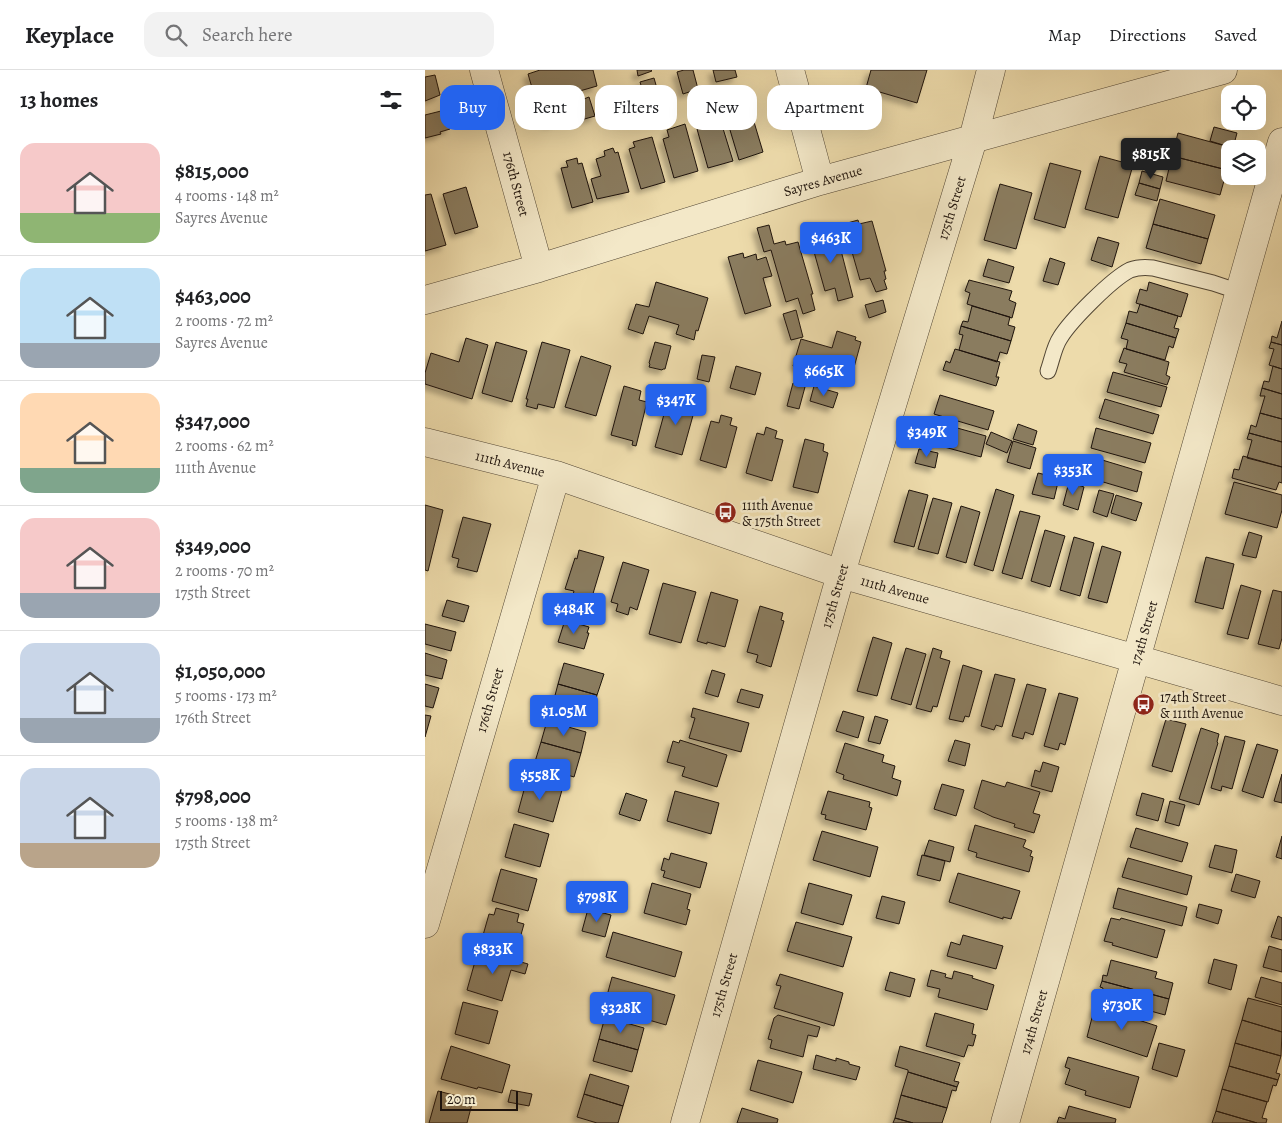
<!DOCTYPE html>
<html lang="en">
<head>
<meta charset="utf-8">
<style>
	body { margin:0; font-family:Alegreya,serif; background:#f2f2f2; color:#202124; height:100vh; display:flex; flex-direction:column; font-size:19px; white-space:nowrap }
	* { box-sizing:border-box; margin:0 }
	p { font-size:16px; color:#757577 }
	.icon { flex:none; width:28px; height:28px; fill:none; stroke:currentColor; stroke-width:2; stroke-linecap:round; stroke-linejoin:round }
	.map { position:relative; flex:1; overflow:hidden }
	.details { display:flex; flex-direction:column; background:#fff; width:425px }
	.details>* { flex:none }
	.hud { position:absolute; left:15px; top:15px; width:475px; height:45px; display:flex; gap:10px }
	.controls { position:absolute; left:796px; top:15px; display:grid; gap:10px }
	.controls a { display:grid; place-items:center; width:45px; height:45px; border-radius:10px; background:#fff; box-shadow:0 5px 20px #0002; font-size:25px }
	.scale { position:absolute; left:15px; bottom:12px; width:78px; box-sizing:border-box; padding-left:5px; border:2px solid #1f140d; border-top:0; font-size:14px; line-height:18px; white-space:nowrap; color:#1f140d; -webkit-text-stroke:4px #f3e8c8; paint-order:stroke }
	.price { position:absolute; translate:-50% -42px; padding:0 11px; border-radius:5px; background:#2563eb; color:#fff; font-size:16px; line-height:32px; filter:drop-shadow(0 1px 2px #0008) }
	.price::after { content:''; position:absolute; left:50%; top:30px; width:15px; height:11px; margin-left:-8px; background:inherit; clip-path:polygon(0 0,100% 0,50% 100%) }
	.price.current { background:#222; color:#fff }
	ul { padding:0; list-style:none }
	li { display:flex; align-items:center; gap:15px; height:125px; padding:0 20px }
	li+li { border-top:1px solid #e0e0e0 }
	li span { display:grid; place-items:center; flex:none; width:140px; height:100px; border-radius:15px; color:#555 }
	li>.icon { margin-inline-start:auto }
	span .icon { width:60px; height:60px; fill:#fffc; stroke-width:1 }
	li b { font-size:21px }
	h2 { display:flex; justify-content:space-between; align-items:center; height:60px; padding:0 20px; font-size:21px }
	.pill { padding:0 18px; border-radius:15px; background:#fff; box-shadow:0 5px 20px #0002; font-size:18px; line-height:45px }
	.pill.current { background:#2563eb; color:#fff }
	header { display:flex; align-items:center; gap:30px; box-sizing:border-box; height:70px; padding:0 25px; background:#fff; border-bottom:1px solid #e0e0e0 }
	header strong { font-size:24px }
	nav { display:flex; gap:28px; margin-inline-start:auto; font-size:18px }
	.search { width:350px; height:45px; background:#f2f2f2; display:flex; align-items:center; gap:12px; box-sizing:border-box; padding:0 18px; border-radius:15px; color:#757577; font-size:19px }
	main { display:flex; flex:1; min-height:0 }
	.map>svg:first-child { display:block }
	.building { fill:#8a7b5f; stroke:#1f140d; filter:url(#shadow) }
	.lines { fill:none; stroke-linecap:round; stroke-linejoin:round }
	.lane-casing { stroke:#524634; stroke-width:17 }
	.street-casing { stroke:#524634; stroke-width:29 }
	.lane { stroke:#f3e8c8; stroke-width:15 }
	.street { stroke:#f3e8c8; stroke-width:28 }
	.labels { text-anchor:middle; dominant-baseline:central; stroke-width:5; stroke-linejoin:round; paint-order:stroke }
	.street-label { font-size:14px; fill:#1f140d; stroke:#f3e8c8 }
	.poi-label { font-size:14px; fill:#1f140d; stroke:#f3e8c8; text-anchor:start }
</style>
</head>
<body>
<header>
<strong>Keyplace</strong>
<div class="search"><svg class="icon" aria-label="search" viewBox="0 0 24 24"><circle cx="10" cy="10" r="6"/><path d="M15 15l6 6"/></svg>Search here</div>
<nav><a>Map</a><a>Directions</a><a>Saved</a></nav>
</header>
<main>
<section class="details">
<h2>13 homes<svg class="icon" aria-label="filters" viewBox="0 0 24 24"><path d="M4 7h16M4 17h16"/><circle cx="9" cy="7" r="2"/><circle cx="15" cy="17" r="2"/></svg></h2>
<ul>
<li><span style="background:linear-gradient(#f6c9c9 70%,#8fb573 0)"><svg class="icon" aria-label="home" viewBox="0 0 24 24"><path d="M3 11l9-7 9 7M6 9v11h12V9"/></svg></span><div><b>$815,000</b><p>4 rooms · 148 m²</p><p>Sayres Avenue</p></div></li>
<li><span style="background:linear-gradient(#bfe0f5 75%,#9aa5b1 0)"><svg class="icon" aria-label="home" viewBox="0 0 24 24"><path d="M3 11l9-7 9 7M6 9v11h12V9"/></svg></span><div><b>$463,000</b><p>2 rooms · 72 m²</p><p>Sayres Avenue</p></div></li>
<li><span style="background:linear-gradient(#ffd9b3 75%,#7fa58c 0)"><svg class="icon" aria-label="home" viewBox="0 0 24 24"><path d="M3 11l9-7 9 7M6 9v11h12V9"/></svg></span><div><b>$347,000</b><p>2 rooms · 62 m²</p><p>111th Avenue</p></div></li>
<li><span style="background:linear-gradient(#f6c9c9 75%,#9aa5b1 0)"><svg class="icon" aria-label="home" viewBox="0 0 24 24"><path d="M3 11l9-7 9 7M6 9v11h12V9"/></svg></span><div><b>$349,000</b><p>2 rooms · 70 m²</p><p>175th Street</p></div></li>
<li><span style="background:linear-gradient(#c9d6e8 75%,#9aa5b1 0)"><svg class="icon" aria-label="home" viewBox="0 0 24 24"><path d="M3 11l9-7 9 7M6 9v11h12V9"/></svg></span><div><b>$1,050,000</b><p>5 rooms · 173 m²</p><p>176th Street</p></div></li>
<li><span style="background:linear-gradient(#c9d6e8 75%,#b9a48a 0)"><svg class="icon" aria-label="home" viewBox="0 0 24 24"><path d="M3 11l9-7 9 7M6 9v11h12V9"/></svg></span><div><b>$798,000</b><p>5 rooms · 138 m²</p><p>175th Street</p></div></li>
</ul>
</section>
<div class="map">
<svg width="857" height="1053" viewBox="0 0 857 1053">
	<defs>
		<filter id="shadow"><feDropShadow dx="-4.5" dy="4.5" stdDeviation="2.5" flood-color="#0004"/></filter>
	</defs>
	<rect width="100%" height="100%" fill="#eddbab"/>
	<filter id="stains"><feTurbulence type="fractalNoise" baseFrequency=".004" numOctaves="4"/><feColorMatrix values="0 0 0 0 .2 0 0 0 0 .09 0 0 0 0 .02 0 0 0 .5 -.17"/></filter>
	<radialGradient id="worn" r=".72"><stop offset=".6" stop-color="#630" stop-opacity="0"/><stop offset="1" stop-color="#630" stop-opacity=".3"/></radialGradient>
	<path class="building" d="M115,0H168L172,16L120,31L118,26L110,28L103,4Z
		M212,0H226L227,1L213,6Z
		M259,0H268L273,19L258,24L252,2Z
		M288,0H310L312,7L291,12Z
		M446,0H502L492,33L441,18Z
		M10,5L15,25L0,31V7Z
		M229,8L235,29L221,32L215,12Z
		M197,16L205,41L191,46L183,20Z
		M164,27L170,46L156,50L151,32Z
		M141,31L146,46L123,54L118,39Z
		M20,40L25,59L15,62L16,64L0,68V45Z
		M326,42L338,82L314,90L302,50Z
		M296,52L308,91L283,98L272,59Z
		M260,54L273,101L249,108L238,69L244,67L242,60Z
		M789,57L812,63L808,78L785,71Z
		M753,63L808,78L805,79V89L802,100L747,86Z
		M227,67L240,112L216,119L204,79L210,77L208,72Z
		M188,78L190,83L193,82L204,122L172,129L166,109L176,106L171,89L180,86L179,81Z
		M675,86L708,95L693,148L660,139Z
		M747,86L802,100L795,125L741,111Z
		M152,88L153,94L157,93L168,132L147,138L136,98L143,97L141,91Z
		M625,93L656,101L640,158L609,149Z
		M717,101L738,107L735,119L714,113Z
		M714,113L735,119L732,131L710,125Z
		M575,114L607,123L591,179L559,170Z
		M41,117L53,157L30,164L18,124Z
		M6,124L21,175L0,181V125Z
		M735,129L790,145L783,169L728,154Z
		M433,150L434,154L447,151L461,201H459L461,209L459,210L462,219L451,222L445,208L435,210L419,154Z
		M728,154L783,169L776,194L721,178Z
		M344,155L349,174L360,171L361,175L373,172L388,224H386L390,240L378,244L373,228L361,232L346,180L339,182L332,158Z
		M398,160L399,164L411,161L428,227L413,231L410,218L400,221L384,164Z
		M673,167L694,173L687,197L666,190Z
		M318,183L319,188L331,184L332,190L341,187L347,206L338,208L346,236L320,244L303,187Z
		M625,188L640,193L633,215L618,211Z
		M563,189L589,197L584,213L558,206Z
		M544,210L587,221L584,230L591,233L587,248L542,234L545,223L540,221Z
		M231,212L283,228L273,261L271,260L269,270L251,264L254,255L224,246L218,264L203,259L211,234L224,237Z
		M724,212L763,224L756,247L711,233L715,219L722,221Z
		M458,230L461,242L444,248L440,235Z
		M715,234L753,246L749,258L754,259L751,268L701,253L704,241L712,243Z
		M547,236L585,247L583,255L590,257L586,271L536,256L538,251L543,252Z
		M371,240L378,267L366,270L358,244Z
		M857,251V275L846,272L847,266L852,268Z
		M701,253L751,268L748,278L744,276L740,290L701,279L703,270L696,268Z
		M536,256L586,271L582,284L575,282L572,292L534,280L538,265L534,264Z
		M412,261L431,267L430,270L436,272L425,312L368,296L376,269L407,278Z
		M41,268L63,275L47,329L0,314V303L6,283L34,292Z
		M71,272L102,281L87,332L57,323Z
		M117,272L145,280L129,338L113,334L112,339L101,336L103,329H101Z
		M230,272L246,276L240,299H238L237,300L224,297L225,294L224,293Z
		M846,272L857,275V299L844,295L849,279L844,278Z
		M699,278L744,292L741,305L745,307L742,315L699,302L702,294L694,292Z
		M530,279L575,292L571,307H574L571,316L518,300L521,291L525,293Z
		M277,285L290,287L284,312L272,309Z
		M156,286L186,296L171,346L140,337Z
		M311,296L336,303L330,325L305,318Z
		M848,296L857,299V324L837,318L839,311L844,312Z
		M688,302L742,317L736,337L682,322Z
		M368,313L380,317L374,339L362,336Z
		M199,316L216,321L214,330L222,332L211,376L207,375L208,371L186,365Z
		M389,316L413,323L408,338L385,331Z
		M837,318L857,324V349L835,343L840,326H835Z
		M515,325L569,341L563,360L509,344Z
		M253,326L272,331L257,385L230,377L241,337L249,340Z
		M680,329L734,345L728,364L674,348Z
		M835,343L857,349V372L824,363L826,355L831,357Z
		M296,345L307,348L305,355L312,357L301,398L275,390L286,351L294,353Z
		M507,351L561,366L556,387L501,372Z
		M593,354L612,361L608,375L588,369Z
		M341,357L352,361L350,368L358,370L347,411L321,403L332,363L339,365Z
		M671,358L726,373L720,393L666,378Z
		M566,362L587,371L582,383L561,374Z
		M824,363L857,372V397L822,388L827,370L822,369Z
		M380,369L399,374L398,381L403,383L393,423L368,417Z
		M588,371L611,378L605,399L582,392Z
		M494,379L513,383L510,398L490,393Z
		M664,386L717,402L712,422L658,406Z
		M818,386L857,397V413L854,412L851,420L807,408L809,399L814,400Z
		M613,403L634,408L629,429L607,424Z
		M644,412L659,417L653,440L638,435Z
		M809,412L857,425V440L852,458L800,444Z
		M571,419L589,425L568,501L549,495Z
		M484,420L503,425L489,477L469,472Z
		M674,420L689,424L682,447L668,442Z
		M691,425L717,433L711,451L686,443Z
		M508,428L527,433L513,484L493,479Z
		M0,435L18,440L3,501L0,500Z
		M536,436L555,442L541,493L521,487Z
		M595,441L615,446L597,509L577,503Z
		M38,447L66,454L52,502L32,497L34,489L27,487Z
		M620,460L640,466L625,517L606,511Z
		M824,462L837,466L831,488L817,485Z
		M649,467L669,473L655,526L635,520Z
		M677,476L696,482L682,533L663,528Z
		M154,480L179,487L167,527L160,525L158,532L147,528L149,521L140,519L150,488L152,489Z
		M781,487L809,494L798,539L770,532Z
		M198,492L224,500L212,540L205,537L203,545L191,541L193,534L186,532Z
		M238,513L271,522L256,573L224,564Z
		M816,515L836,521L823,569L802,564Z
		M848,520L857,522V568L854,579L833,574Z
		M286,522L313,530L300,577L282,572V574L272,571Z
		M22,530L44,536L39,552L17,546Z
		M335,536L358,543L356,550L359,551L346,597L331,592L333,585L322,582Z
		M140,550L164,557L162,563H164L159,579L133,572Z
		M0,554L31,562L26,581L0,574Z
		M448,567L467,573L452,626L432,621Z
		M481,578L501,584L486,635L466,629Z
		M508,578L517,581L515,588L525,591L512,637L508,636L506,642L491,638Z
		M0,583L22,590L17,609L0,605Z
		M139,593L179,604L172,625L133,614Z
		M538,595L557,601L544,647L540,646L538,652L524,649Z
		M287,600L300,604L293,627L280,623Z
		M570,604L590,609L577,657L571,655L569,660L556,656Z
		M0,614L14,618L8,638L0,636Z
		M133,614L172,625L166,648L127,637Z
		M602,614L621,619L608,665L600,662L598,669L587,666Z
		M316,619L338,625L334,638L312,632Z
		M634,623L653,628L640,675L635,673L633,680L619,676Z
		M268,638L324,653L316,682L264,668L270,648L266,647Z
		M418,641L439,647L433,668L411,661Z
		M0,645L6,646L0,667Z
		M450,646L463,650L455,674L443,671Z
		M741,649L761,654L747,702L727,696Z
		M122,651L161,662L156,683L116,672Z
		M776,658L794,664L792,672L793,673L774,735L754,729Z
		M800,666L820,671L807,719L797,716L796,721L786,718Z
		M255,670L302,685L292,717L257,706L260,697L242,692L248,671L254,673Z
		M530,670L545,674L540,696L523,691Z
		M116,672L156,683L149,707L109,695Z
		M420,673L459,685L457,692L470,696L467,708L476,711L472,726L418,709L419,705L411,702Z
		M832,674L853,680L838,728L817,721Z
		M618,692L634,697L627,722L606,716L610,700L615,702Z
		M857,704V733L849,731Z
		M102,709L137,720L128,752L93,742Z
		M557,710L580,717L582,712L615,722L608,743L615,745L609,763L589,757L590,754L568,747L549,738Z
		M517,714L539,720L531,746L509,739Z
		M250,721L294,733L286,764L242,751Z
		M403,721L445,732L444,737L447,738L441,760L400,749L401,745L396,744Z
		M201,723L222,730L215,751L194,744Z
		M717,723L739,729L733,751L711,745Z
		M745,731L760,735L754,756L740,752Z
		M89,754L124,764L115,797L80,787Z
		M550,755L601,770L598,777L607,781L605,786L608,787L604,802L551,787L552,783L543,780Z
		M711,758L763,773L757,792L705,777Z
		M397,761L453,777L445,807L388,790Z
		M857,766V789L851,787Z
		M504,770L529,777L525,792L499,785Z
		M790,775L812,780L807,803L784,797Z
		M246,783L282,793L275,818L238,807L240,801L236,800L239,788L244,790Z
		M497,785L520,791L515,811L492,805Z
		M703,788L767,806L762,825L697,807Z
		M76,799L112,809L103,841L67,831Z
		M533,803L595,821L586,849L578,847V849L524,832Z
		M811,804L835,811L830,828L806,821Z
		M227,813L266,824L262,839L265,840L261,855L219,843Z
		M384,813L427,825L418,855L376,843Z
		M693,818L762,837L757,856L688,838Z
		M457,826L480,832L474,854L451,848Z
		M774,834L797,840L793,854L771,847Z
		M71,838L94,844L92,852L99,854L90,886L55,876L64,844L69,845Z
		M163,839L186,845L180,867L157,861Z
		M853,846L857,848V870L846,867Z
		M686,848L695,850L696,848L740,860L732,888L687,875L688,873L679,871Z
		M371,852L427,867L418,897L362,881Z
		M188,862L257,882L250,907L181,887Z
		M538,865L578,876L571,899L522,886L526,872L535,875Z
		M844,876L857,880V902L838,897Z
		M58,881L103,894L100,904L86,900L77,931L42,920L51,888L55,889Z
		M789,889L812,895L806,920L783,913Z
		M686,890L732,902L730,908L748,913L744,929L677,911L678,905L682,906Z
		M506,900L521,904L520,907L527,909L529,901L548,906L547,908L569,915L562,940L513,927L515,919L502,916Z
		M465,902L490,909L485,927L460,920Z
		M355,904L418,923L409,956L349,938L356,916L351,915Z
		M187,907L250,925L241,955L179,937Z
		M836,907L857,913V935L830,927Z
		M677,911L744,929L740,945L722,940L720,946L674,934L678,918L675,917Z
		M823,928L857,937V962L817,950Z
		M38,932L73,941L64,974L30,964Z
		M670,936L732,956L722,987L662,967Z
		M510,943L549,954L547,964L551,965L548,976L543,975L539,987L501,976Z
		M353,945L395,957L392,967L383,965L378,987L345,978L347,970L343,969L349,948Z
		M180,947L219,958L213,980L174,969Z
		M817,950L857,962L856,986L810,973Z
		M174,969L213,980L207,1002L168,991Z
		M734,973L760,980L752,1007L727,999Z
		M810,973L856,986L851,1003L855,1004L853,1010L804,996Z
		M26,976L85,995L77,1023L53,1017L52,1019L16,1009Z
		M475,976L535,993L529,1011L534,1012L532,1017L483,1002V1000L470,996Z
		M391,985L411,991V988L424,992V994L435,997L431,1010L388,999Z
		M643,987L714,1007L705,1038L660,1025L661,1021L640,1014L645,999L640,997Z
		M333,990L377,1002L368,1033L325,1020Z
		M804,996L853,1010L851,1016L848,1015L843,1032L797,1019Z
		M483,1002L532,1017L531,1021L527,1020L522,1038L476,1025Z
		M165,1004L204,1016L198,1036L159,1024Z
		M797,1019L842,1032L837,1048L842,1049L841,1053H832L791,1041Z
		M86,1020L107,1024L104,1036L83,1032Z
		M13,1021L48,1030L42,1053H4Z
		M159,1024L198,1036L193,1053H172L152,1047Z
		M476,1025L522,1038L517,1053H488L470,1048Z
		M644,1036L691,1049L690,1053H632L634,1047L640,1049Z
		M317,1038L353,1049L352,1053H312Z
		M791,1041L832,1053H787Z
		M470,1048L488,1053H468Z"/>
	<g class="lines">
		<defs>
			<path id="lane" d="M623,301C627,290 629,277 635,268C646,250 687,209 705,200C713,197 720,197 728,198L788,213L815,222"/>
			<path id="street" d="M59,0L114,198
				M365,0L395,111
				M0,230L114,198L395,111L798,0
				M0,372L131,405L416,504L857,631
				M0,854L131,405
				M260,1053L422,483L548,69L566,0
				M580,1053L857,72"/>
		</defs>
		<use href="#lane" class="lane-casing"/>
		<use href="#street" class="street-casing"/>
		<use href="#lane" class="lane"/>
		<use href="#street" class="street"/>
	</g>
	<defs>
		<symbol id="bus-disc" viewBox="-11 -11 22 22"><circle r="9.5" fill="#8f2418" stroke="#f3e8c8"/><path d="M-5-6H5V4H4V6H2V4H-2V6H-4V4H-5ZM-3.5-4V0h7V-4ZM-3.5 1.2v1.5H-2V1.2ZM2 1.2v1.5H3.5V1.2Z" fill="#fff"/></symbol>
	</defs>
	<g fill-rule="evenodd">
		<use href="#bus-disc" x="288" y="430" width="25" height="25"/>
		<use href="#bus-disc" x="706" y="622" width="25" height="25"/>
	</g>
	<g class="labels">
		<g class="street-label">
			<text transform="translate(398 111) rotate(-16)">Sayres Avenue</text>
			<text transform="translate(91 114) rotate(75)">176th Street</text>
			<text transform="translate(527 138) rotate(-73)">175th Street</text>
			<text transform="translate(85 394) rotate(14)">111th Avenue</text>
			<text transform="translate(470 520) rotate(16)">111th Avenue</text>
			<text transform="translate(410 526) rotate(-74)">175th Street</text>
			<text transform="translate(719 563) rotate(-74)">174th Street</text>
			<text transform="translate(65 630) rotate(-74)">176th Street</text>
			<text transform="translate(299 915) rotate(-74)">175th Street</text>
			<text transform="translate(609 952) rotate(-74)">174th Street</text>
		</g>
		<g class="poi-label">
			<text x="317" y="435">111th Avenue<tspan x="317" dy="16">&amp; 175th Street</tspan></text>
			<text x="735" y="627">174th Street<tspan x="735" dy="16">&amp; 111th Avenue</tspan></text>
		</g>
	</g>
	<rect width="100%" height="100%" filter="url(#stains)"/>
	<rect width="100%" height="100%" fill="url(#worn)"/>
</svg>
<div class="controls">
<a><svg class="icon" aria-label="locate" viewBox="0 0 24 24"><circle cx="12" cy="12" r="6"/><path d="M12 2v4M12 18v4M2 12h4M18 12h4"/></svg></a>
<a><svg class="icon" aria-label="layers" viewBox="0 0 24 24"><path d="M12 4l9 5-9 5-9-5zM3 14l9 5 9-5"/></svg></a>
</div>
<div class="scale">20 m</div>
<b class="price current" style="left:726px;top:110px">$815K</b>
<b class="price" style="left:406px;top:194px">$463K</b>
<b class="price" style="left:399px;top:327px">$665K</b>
<b class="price" style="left:251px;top:356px">$347K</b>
<b class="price" style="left:502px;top:388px">$349K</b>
<b class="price" style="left:648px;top:426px">$353K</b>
<b class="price" style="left:149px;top:565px">$484K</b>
<b class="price" style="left:139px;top:667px">$1.05M</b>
<b class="price" style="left:115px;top:731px">$558K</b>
<b class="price" style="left:172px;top:853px">$798K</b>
<b class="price" style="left:68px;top:905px">$833K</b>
<b class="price" style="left:697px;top:961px">$730K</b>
<b class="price" style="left:196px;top:964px">$328K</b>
<div class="hud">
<a class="pill current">Buy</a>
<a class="pill">Rent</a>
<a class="pill">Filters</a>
<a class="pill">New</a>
<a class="pill">Apartment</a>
</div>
</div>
</main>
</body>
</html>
